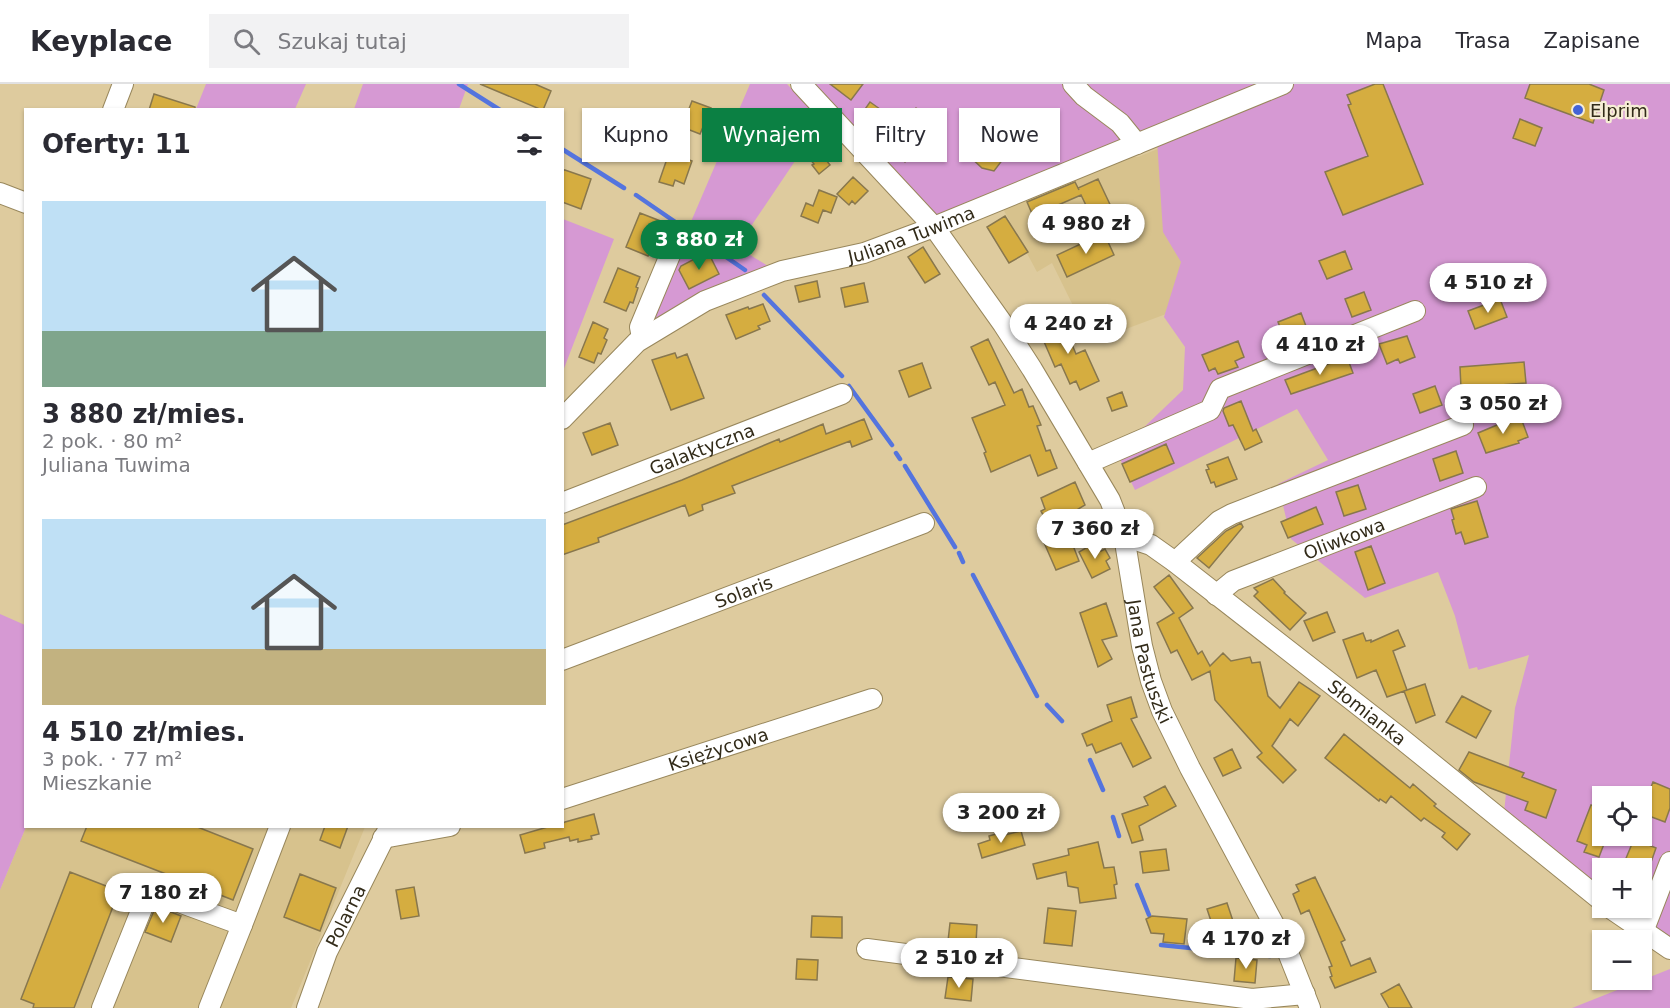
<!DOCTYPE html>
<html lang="pl">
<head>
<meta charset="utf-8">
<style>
	body { margin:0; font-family:"DejaVu Sans",sans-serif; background:#f2f2f3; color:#2b2b33; height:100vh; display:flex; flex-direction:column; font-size:22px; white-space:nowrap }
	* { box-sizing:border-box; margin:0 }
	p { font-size:20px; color:#7c7c81 }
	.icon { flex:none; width:33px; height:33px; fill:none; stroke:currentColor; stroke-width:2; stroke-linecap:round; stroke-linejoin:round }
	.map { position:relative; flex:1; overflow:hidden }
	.panel { position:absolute; left:24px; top:24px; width:540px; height:720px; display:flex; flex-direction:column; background:#fff; border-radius:0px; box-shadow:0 2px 4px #0004 }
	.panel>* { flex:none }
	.guide { position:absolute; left:582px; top:24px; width:570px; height:54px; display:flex; gap:12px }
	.buttons { position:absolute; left:1592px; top:702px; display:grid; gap:12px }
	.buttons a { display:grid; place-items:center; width:60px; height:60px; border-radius:0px; background:#fff; box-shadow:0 2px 4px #0004; font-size:30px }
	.price { position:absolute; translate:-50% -51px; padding:0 14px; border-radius:21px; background:#fff; color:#222; font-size:20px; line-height:39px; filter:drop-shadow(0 2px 3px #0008) }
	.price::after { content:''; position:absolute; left:50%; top:36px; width:18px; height:14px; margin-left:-9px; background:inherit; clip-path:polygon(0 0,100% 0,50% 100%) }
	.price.on { background:#0b8043; color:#fff }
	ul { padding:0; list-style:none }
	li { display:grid; align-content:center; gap:12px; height:318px; padding:0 18px }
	li span { display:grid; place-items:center; height:186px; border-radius:0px; color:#555 }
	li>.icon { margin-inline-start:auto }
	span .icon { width:108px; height:108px; fill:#fffc; stroke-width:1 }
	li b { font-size:26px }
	h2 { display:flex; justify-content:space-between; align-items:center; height:72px; padding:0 18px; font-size:26px }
	.chip { padding:0 21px; border-radius:0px; background:#fff; box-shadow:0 2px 4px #0004; font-size:21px; line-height:54px }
	.chip.on { background:#0b8043; color:#fff }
	header { display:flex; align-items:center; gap:36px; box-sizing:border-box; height:84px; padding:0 30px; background:#fff; border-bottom:2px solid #e1e1e2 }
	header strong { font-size:28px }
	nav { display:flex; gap:33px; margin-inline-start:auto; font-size:21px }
	.search { width:420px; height:54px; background:#f2f2f3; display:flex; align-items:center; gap:15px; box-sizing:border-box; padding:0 21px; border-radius:0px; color:#7c7c81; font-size:22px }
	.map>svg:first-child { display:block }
	.built { fill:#d7c28d }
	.green { fill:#d699d3; fill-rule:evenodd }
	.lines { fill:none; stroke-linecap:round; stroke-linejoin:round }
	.stream { stroke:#5474de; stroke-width:4.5 }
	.building { fill:#d5ad40; stroke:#88774d; stroke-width:1.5 }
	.minor-casing { stroke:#98875c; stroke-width:22 }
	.minor { stroke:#fff; stroke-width:20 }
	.poi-dot { fill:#4463d6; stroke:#f6edd6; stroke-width:2 }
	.labels { text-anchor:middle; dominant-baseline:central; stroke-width:4.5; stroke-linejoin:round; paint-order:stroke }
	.poi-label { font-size:18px; fill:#322b19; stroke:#f6edd6; text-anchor:start }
	.street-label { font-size:18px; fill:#322b19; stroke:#f6edd6 }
</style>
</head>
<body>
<header>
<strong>Keyplace</strong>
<div class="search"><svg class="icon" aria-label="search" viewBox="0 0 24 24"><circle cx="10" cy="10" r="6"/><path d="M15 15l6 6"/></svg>Szukaj tutaj</div>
<nav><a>Mapa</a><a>Trasa</a><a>Zapisane</a></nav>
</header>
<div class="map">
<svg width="1670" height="924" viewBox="0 0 1670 924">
	<rect width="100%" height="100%" fill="#decb9e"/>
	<path class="built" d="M1317,0H1419L1359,158L1091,258L1052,179L1037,188L1001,121L1120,72L1138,73Z
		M26,743H365L291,924H0V806Z"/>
	<path class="green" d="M206,0H306L295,25H196Z
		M363,0H468L459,25H354Z
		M750,0H787L822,37L737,163L768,182L645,245Z
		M803,0H1670V863L1608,824H1641V784H1602V819L1503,738L1515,624L1529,571L1478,586L1477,583L1469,585L1455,532L1438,488L1365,514L1291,455L1278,400L1328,376L1297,325L1135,406L1117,369L1183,306L1185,263L1164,233L1181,178L1163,148L1157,56L936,146ZM1602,712H1641V752H1602Z
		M563,135L614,155L563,287Z
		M0,530L25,541L26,743L0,806Z
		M1670,885V924H1572Z"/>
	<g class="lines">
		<path class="stream" d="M459,0L500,26
			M562,65L624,104
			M636,111L745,186
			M764,211L842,292
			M849,302L892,361
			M896,369L900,375
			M905,382L955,463
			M959,469L963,478
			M973,491L1037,612
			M1047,621L1062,637
			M1090,676L1103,706
			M1113,733L1119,752
			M1137,801L1149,831
			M1161,861L1270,872"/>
	</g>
	<path class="building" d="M480,0H535L551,7L543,26H542Z
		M830,0H863L851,16Z
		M1375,0H1383L1423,100L1343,131L1325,88L1368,72L1348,21L1351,20L1347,11Z
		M1530,0H1589L1604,6L1593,39L1525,14Z
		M154,10L195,23V26H149Z
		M692,17L711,24L700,50L682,43Z
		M870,18L904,42L916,24L931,34L912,60L916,63L905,78L889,66L894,58L862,36L866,30L863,28Z
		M1520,35L1542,44L1535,62L1513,54Z
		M984,49L1010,66L994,87L982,84L968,71Z
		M820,54L834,70L826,76L830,81L819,90L812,81L814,80L804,68Z
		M669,69L692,77L684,100L675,96L673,102L659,98Z
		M562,85L591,95L581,125L562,118Z
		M853,93L868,107L855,120L852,117L849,121L837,110Z
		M1098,95L1114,129L1094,138L1081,111L1033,132L1027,118L1075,98L1079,106L1078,104Z
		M819,106L837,113L831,129L823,126L818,139L801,132L806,119L813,122Z
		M640,129L663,138L658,148L661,149L658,156L655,164L652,163L648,172L626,163Z
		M1005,132L1028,168L1009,179L987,143Z
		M1104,149L1114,171L1067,193L1057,171Z
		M923,163L940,190L925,199L908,173Z
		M1345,167L1352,185L1327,195L1319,177Z
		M708,168L719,190L689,205L679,186L681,182Z
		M618,184L640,193L636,203L638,204L633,219L630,218L626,227L604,218Z
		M817,197L820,213L799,218L795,202Z
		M864,199L868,218L845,223L841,204Z
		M1364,208L1371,226L1352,233L1345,215Z
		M1500,215L1507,233L1475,245L1468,227Z
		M763,220L770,237L758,242L760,245L736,255L726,231L748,223L749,225Z
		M1301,229L1309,250L1286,259L1278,238Z
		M1061,234L1076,270L1085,266L1099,297L1080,306L1076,297L1070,300L1061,280L1055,283L1038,244Z
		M593,238L608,245L604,254L607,256L601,270L598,269L594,279L579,273Z
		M1407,252L1415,273L1400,279L1398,275L1387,280L1379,260Z
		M988,255L1014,309L1022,305L1029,323L1033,322L1041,341L1037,342L1046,367L1050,366L1057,384L1038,392L1030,371L991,388L984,369L986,368L972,334L1005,321L995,298L989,301L971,263Z
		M1238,257L1244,273L1235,277L1238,283L1218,290L1215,284L1209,287L1202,271Z
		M675,269L677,274L687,270L704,314L671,326L652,276Z
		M1347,273L1353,289L1291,310L1285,296Z
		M1524,278L1526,299L1461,304L1460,283Z
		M922,279L931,304L909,313L899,287Z
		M1435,302L1442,321L1420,329L1413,310Z
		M1122,308L1127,322L1112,327L1107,314Z
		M1241,317L1253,347L1256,345L1262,358L1245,366L1233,341L1229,342L1223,327L1224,324Z
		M1521,334L1528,353L1518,357L1519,359L1486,369L1478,349L1509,336L1510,338Z
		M864,335L872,355L852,363L850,357L732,402L735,409L702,421L703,426L689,432L685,421L598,454L599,458L562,471V441L682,396L779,355L780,358L823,340L826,350Z
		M610,339L618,361L592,371L583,349Z
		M1166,360L1174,379L1130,398L1122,380Z
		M1456,367L1463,389L1440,397L1433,375Z
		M1228,373L1237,395L1216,403L1214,398L1211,399L1206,386L1209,385L1207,381Z
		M1075,398L1085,421L1075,427L1061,430L1079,477L1056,486L1042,454L1053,450L1041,427L1045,425L1041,414Z
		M1358,401L1366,425L1344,432L1336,408Z
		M1477,417L1488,453L1465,460L1461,448L1456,450L1452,436L1454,435L1451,425Z
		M1316,423L1323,440L1288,454L1281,438Z
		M1241,439L1243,443L1209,484L1197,474L1226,447Z
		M1096,458L1101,467L1105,465L1110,474L1106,477L1110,485L1092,494L1079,468Z
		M1371,462L1385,499L1368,506L1355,468Z
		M1169,491L1193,524L1179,534L1198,570L1202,567L1210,582L1223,569L1231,577L1250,573L1252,579L1260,578L1268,612L1280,624L1299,598L1320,612L1298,642L1290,635L1272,662L1296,686L1283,699L1257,673L1262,669L1215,616L1210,587L1192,596L1177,566L1171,569L1157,539L1174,529L1154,503Z
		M1273,495L1285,508L1284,509L1306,529L1290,546L1254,512L1258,508L1254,504Z
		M1106,519L1117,552L1102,556L1112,575L1098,583L1080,529Z
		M1327,528L1335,548L1313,557L1304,537Z
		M1398,546L1405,562L1393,567L1407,606L1387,613L1376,586L1357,594L1343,556L1363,549L1366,557L1371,556V558Z
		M1425,600L1435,631L1416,639L1404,607Z
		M1462,612L1491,627L1476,654L1446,638Z
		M1131,613L1137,633L1131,635L1151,674L1133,683L1121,659L1096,669L1092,660L1087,662L1082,650L1112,637L1107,621Z
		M1344,650L1410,704L1413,700L1436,720L1434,722L1470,750L1457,766L1442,753L1445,749L1424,734L1421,737L1391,712L1386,719L1380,715L1379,717L1325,674Z
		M1232,665L1241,684L1223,692L1214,674Z
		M1469,668L1524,689L1522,693L1556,706L1546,734L1525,726L1528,718L1474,698L1459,686Z
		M1653,698L1670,705V724L1665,738L1641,729Z
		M1165,702L1176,722L1139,742L1143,756L1132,759L1122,730L1148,721L1144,713Z
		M1591,721L1602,725V752H1607L1599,773L1584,768L1587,761L1577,757Z
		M594,730L599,750L591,752L592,755L578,758V755L570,757L569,753L544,759L545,764L525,769L520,751L551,742H562V740L565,738Z
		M87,742H195L253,765L233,816L81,757Z
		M325,742H348L340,764L320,756Z
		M1021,747L1025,761L982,774L978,760L990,756L989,752L1003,748L1004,751Z
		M1634,755L1656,764L1649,784H1622Z
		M1098,758L1104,784L1114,783L1117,800L1114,801L1116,814L1080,819L1078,804L1068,802L1066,788L1037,795L1033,780L1069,771L1068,765Z
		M1166,765L1169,786L1143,789L1140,768Z
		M70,788L119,807L74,924H33L34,920L21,915Z
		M300,790L336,804L320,847L284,833Z
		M1315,793L1345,856L1341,858L1351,882L1370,874L1376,888L1335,904L1330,893L1332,892L1329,883L1332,882L1309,826L1301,830L1293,810L1299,807L1296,801Z
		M414,803L419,832L401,835L396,806Z
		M1227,819L1234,840L1214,846L1207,825Z
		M156,822L181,832L171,858L145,848Z
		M1048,824L1076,827L1072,862L1044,859Z
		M812,832L842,833V854L811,853Z
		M1152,832L1187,835L1184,860L1163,858L1164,850L1151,849L1146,835Z
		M950,839L977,841L976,859L948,857Z
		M1236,874L1257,876L1255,899L1234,897Z
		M797,875L818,876L817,896L796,895Z
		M948,893L973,895L971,917L945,914Z
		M1399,900L1412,924H1389L1381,910Z"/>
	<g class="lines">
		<defs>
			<g id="minor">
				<path id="s1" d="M801,0L934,143L1003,240L1032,285L1110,416L1124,452L1142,562L1151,597L1162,627L1190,684L1285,861L1310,924"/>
				<path d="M1073,0L1084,12L1120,39L1137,60"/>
				<path d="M113,26L123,0"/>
				<path d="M0,109L26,119"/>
				<path d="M642,254L640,243L678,152"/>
				<path id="s2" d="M562,335L637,258L705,217L782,187L864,169L934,143L1283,0"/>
				<path d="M1088,379L1210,326L1220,305L1415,227"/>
				<path id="s3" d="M562,419L842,310"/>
				<path id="s4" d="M1124,452L1151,461L1175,478L1398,652L1602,817"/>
				<path d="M1175,478L1219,437L1232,430L1463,341"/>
				<path id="s5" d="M1216,511L1233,497L1476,403"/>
				<path id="s6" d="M562,576L924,439"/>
				<path id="s7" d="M562,715L872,615"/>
				<path d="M383,754L450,742"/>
				<path d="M1610,824L1670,865"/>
				<path d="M1643,848L1670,778"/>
				<path d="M867,865L1252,915L1305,910"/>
				<path d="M102,924L149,807L242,841L280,742"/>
				<path d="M209,924L242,841"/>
				<path id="s8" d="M307,924L327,868L390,742"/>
			</g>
		</defs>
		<use href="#minor" class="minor-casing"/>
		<use href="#minor" class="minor"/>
	</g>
	<circle class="poi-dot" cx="1578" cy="26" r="6"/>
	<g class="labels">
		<g class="poi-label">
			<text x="1590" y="26">Elprim</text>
		</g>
		<g class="street-label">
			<text stroke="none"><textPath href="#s2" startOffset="404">Juliana Tuwima</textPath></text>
			<text stroke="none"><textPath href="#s3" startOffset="150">Galaktyczna</textPath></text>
			<text stroke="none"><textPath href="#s5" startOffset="141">Oliwkowa</textPath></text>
			<text stroke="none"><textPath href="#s6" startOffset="194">Solaris</textPath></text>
			<text stroke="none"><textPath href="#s1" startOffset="687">Jana Pastuszki</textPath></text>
			<text stroke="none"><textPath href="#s4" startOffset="302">Słomianka</textPath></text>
			<text stroke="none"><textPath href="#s7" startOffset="164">Księżycowa</textPath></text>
			<text stroke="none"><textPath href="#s8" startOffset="100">Polarna</textPath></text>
		</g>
	</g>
</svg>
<div class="buttons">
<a><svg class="icon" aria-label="locate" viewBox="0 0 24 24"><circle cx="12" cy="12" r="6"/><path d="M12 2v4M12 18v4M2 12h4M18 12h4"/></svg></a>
<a>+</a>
<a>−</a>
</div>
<b class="price" style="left:1086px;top:171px">4 980 zł</b>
<b class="price on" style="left:699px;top:187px">3 880 zł</b>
<b class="price" style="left:1488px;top:230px">4 510 zł</b>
<b class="price" style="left:1068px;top:271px">4 240 zł</b>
<b class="price" style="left:1320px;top:292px">4 410 zł</b>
<b class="price" style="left:1503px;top:351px">3 050 zł</b>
<b class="price" style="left:1095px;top:476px">7 360 zł</b>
<b class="price" style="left:1001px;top:760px">3 200 zł</b>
<b class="price" style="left:163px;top:840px">7 180 zł</b>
<b class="price" style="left:1246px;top:886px">4 170 zł</b>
<b class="price" style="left:959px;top:905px">2 510 zł</b>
<div class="guide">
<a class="chip">Kupno</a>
<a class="chip on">Wynajem</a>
<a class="chip">Filtry</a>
<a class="chip">Nowe</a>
</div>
<section class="panel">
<h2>Oferty: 11<svg class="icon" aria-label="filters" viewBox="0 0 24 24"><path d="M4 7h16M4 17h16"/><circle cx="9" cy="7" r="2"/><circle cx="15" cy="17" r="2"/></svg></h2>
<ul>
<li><span style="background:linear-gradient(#bfe0f5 70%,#7fa58c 0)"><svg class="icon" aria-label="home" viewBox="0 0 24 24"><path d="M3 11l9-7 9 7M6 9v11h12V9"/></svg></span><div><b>3 880 zł/mies.</b><p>2 pok. · 80 m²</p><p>Juliana Tuwima</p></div></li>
<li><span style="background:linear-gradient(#bfe0f5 70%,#c2b280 0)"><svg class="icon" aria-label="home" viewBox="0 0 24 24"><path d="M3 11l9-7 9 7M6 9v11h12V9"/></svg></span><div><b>4 510 zł/mies.</b><p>3 pok. · 77 m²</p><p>Mieszkanie</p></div></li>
</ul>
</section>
</div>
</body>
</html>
